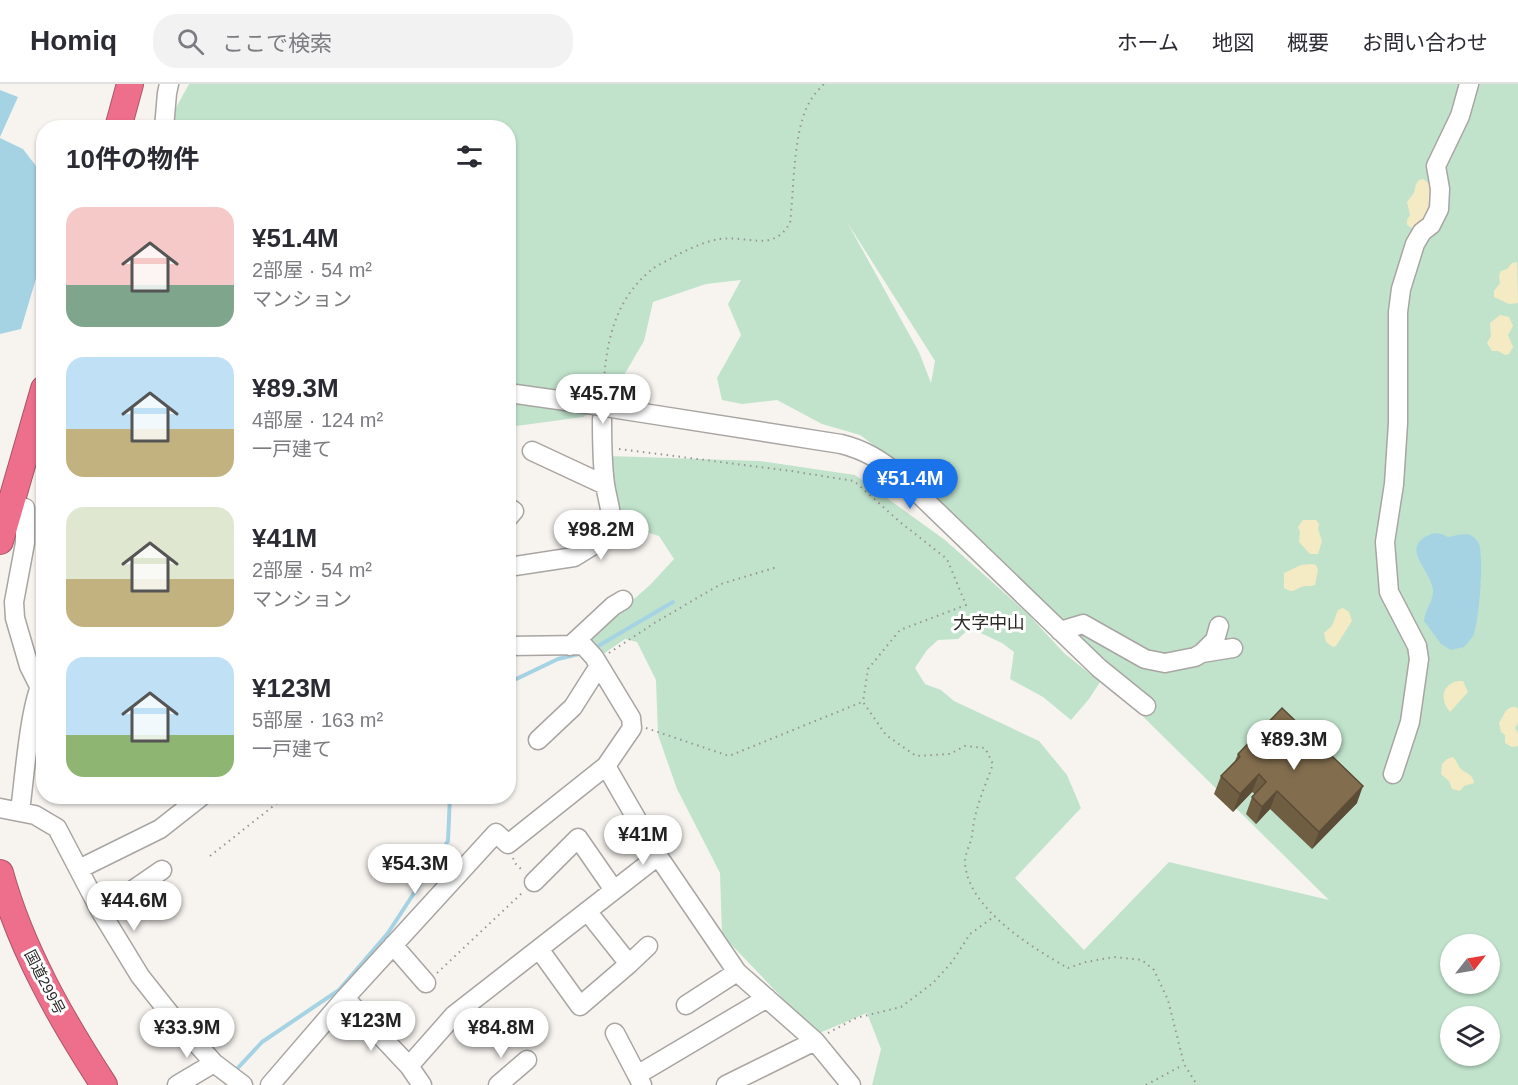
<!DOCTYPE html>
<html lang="ja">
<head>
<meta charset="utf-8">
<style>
	body { margin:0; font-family:Arial,"Noto Sans JP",sans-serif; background:#f2f2f3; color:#2b2b33; height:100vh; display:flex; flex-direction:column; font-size:22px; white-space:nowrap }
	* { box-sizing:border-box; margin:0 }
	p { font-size:20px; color:#7c7c81 }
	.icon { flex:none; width:33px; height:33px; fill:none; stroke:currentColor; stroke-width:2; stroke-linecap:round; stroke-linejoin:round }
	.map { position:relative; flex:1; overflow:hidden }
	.side { position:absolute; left:36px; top:36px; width:480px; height:684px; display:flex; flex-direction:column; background:#fff; border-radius:24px; box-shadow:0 2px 4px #0004 }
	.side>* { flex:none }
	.needle { width:39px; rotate:59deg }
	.buttons { position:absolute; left:1440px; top:850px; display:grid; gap:12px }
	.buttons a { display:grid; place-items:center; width:60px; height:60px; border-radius:50%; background:#fff; box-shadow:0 2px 4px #0004; font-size:30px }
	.price { position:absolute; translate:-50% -51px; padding:0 14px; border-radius:21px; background:#fff; color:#222; font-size:20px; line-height:39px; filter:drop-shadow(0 2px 3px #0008) }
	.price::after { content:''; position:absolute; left:50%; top:36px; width:18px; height:14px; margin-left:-9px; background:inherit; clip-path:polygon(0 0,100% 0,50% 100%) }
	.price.on { background:#1a73e8; color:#fff }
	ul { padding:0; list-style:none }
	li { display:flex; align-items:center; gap:18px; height:150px; padding:0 30px }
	li span { display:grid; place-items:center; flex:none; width:168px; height:120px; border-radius:18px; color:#555 }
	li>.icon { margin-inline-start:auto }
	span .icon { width:72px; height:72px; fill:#fffc; stroke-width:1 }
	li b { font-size:26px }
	h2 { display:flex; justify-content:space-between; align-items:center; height:72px; padding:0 30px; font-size:26px }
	header { display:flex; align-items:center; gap:36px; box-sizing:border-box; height:84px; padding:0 30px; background:#fff; border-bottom:2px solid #e1e1e2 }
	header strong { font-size:28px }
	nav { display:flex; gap:33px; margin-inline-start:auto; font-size:21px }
	.search { width:420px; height:54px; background:#f2f2f3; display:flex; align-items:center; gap:15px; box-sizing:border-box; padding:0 21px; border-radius:24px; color:#7c7c81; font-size:22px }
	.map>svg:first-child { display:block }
	.green { fill:#c1e3cc; fill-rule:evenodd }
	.sand { fill:#f4ebc5 }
	.water { fill:#a6d3e3 }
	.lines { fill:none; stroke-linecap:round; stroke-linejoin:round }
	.stream { stroke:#a6d3e3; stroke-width:4 }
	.minor-casing { stroke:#a8a5a2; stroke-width:21 }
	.highway-casing { stroke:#a95669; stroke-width:28 }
	.path { stroke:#979593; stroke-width:2; stroke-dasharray:1.5 4.5; stroke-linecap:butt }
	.minor { stroke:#fff; stroke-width:18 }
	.highway { stroke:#ee6f8c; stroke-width:26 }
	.minor-bridge-casing { stroke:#a8a5a2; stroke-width:21; stroke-linecap:butt }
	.minor-bridge { stroke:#fff; stroke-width:18 }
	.wall { fill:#705e43 }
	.shaded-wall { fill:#5b4c37 }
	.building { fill:#826d4e; stroke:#5b4c37; stroke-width:1.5 }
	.labels { text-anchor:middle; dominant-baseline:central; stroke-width:6; stroke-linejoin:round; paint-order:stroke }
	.street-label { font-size:15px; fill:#2a2928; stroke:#fff }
	.quarter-label { font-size:18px; fill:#2c2927; stroke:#fff }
</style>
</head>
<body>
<header>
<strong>Homiq</strong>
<div class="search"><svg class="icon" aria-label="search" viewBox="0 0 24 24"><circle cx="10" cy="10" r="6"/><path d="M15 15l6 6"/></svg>ここで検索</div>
<nav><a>ホーム</a><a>地図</a><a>概要</a><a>お問い合わせ</a></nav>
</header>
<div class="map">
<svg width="1518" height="1001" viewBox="0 0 1518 1001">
	<rect width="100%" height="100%" fill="#f7f4f0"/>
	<path class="green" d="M189,0H1518V1001H872L881,965L867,929L817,950L722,851L720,789L677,705L658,651L656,596L637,558L625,555L599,573L588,555L650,501L674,475L659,452L620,440L609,372L760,377L855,391L945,456L1027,529L1064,569L1100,598L1089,615L1071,636L1043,613L1010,595L1014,568L1002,559L970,544L958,555L938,556L927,566L915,584L925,600L941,606L954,617L1039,657L1067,691L1081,724L1015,794L1084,866L1169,778L1329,816L1035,526L906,402L910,388L860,351L822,340L777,316L742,320L722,316L717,294L741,251L728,220L741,196L706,200L653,218L644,257L613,310L583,333L509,343L508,44H165ZM847,138L935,277L931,299L919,268ZM1450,861H1490V900H1450ZM1450,933H1490V972H1450Z"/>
	<path class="sand" d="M1423,95L1430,100L1435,110L1433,117L1428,120L1430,131L1419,142L1413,145L1407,141V136L1410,131L1407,118L1414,109L1416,100L1419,96Z
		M1517,178L1518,219L1509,220L1494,213V207L1500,199L1499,192L1501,187L1507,185L1512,179Z
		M1500,231L1509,233L1513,242L1508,251L1513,263L1509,270L1505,271L1498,267H1492L1487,259L1491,252L1490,239Z
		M1303,436H1316L1319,440L1318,445L1322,457L1318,470H1310L1299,458L1300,448L1298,443Z
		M1312,480L1316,481L1318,486L1315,501C1310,503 1306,501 1301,503C1293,507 1292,509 1284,504V489L1301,481Z
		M1343,524L1349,528L1352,537L1336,562L1333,563L1326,558L1324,549L1332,542L1338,526Z
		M1458,597H1463L1468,608L1450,628C1440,616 1441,601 1458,597Z
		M1516,623L1518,625V639L1515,644L1518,649V662L1512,663L1505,659V651L1501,648L1499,639C1505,631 1504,623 1516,623Z
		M1453,673C1457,677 1458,682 1461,685C1468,691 1472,689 1474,699L1464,702L1460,707L1452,705L1449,697L1441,690L1442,680L1447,675Z"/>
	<path class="water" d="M0,6L18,13L0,53Z
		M0,54L23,65L43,91V171L21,245L0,250Z
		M1434,449L1442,450L1448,453C1459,451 1471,446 1478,458C1485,468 1479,540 1473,552C1470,556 1467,560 1464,563L1451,566L1441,560L1424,537C1425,525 1434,516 1433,506C1431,485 1396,462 1434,449Z"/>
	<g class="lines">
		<path class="stream" d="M593,565L673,518
			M508,599L558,575L583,569
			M235,987L262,958L339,906L388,849L448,757L450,712"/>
		<defs>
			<path id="minor" d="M164,44L167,9L169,0
				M508,309L587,320
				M624,326L841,360C865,366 881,376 900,392L1099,584L1146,622
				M532,367L605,401
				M11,420L25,424V459L14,518L15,534L29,582L39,602
				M508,423L514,427L508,434
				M508,483L574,473L610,451C614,431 608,420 605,400C602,379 602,357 602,335
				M1060,547L1083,540L1145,575L1165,579L1195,573L1202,569L1233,564
				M508,562L583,561L594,573L631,634L632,644L606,682L658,772L737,888L815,957L851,1001
				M570,562L613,522L623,516
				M1202,569L1215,556L1219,542
				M538,656L573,623L599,582
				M1393,690L1410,638L1419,575L1417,562L1389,508L1385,458L1394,400L1398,339V228L1401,205L1415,160L1422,148L1431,141L1439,125L1440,105L1436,82L1460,32L1469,0
				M0,724L35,731L57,744L101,828L140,892L171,931L214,979L243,1001
				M20,727C24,699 30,614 44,595
				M79,785L160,745L202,712
				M534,798L578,754L614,806
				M587,827L629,880
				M101,828L162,786
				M393,861L426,899
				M539,865L580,922L629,880L648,862
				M345,914L409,982L422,1001
				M686,921L737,888
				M615,949L637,991
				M409,982L454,931L658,772
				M177,1001L214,979
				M270,1001L345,914L496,749L508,760L606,682
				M498,1001L527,976
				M642,1001L637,991L767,914
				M726,1001L815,957"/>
			<path id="highway" d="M118,44L130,0
				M0,457L44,305
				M0,789C21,865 61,935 104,1001"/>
		</defs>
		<use href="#minor" class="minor-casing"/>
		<use href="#highway" class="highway-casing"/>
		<path class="path" d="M603,307C606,261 613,218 650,187C656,181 666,178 673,173C687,166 705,157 720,155C747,151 773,169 790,139C794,106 793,53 807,23C811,14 817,7 824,0
			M619,365L791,387L854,397L900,438L947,475L966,521L900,546L868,585L863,618L886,651L916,672L950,670L965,662L985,664L993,680C987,697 979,715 975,733C973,740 973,748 971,756C969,763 965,770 965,778C967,824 1031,863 1068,884L1086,878L1114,873L1142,876L1154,886L1168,916L1184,980L1197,1001
			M609,569L656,538L721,500L777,483
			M646,644L729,672L862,618
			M210,772L286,712
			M513,774L515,779L524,788
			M437,889L522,809
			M828,949L856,934L901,923L933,899L952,878L970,850L995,832
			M1146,1001L1183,981"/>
		<use href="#minor" class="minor"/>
		<use href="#highway" class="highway"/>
		<defs>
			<path id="minor-bridge" d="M587,320L624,326"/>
		</defs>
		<use href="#minor-bridge" class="minor-bridge-casing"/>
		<use href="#minor-bridge" class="minor-bridge"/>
	</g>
	<path class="wall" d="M1238,670L1357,719L1312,765L1270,725L1256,740L1246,730L1252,713L1255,710L1252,708L1233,728L1214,710L1221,692L1235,677Z"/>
	<path class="shaded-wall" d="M1259,690L1252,708L1233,728L1240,710Z
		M1363,702L1357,719L1312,765L1319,748Z
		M1277,707L1270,725L1256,740L1262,723Z"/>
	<path class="building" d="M1282,624L1363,702L1319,748L1277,707L1262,723L1252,713L1266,698L1259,690L1240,710L1221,692L1240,673L1238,670Z"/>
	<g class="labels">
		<g class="street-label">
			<text transform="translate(45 898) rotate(63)">国道299号</text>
		</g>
		<g class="quarter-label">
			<text x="989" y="539">大字中山</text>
		</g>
	</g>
</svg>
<div class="buttons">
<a><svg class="needle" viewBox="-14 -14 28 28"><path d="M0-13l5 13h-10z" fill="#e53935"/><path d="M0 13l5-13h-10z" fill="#7c7c81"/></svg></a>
<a><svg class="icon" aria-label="layers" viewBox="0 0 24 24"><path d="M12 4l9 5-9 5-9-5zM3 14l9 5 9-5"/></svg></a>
</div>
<b class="price" style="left:603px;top:341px">¥45.7M</b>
<b class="price on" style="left:910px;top:426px">¥51.4M</b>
<b class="price" style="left:601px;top:477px">¥98.2M</b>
<b class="price" style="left:1294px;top:687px">¥89.3M</b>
<b class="price" style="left:643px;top:782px">¥41M</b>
<b class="price" style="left:415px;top:811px">¥54.3M</b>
<b class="price" style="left:134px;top:848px">¥44.6M</b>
<b class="price" style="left:371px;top:968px">¥123M</b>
<b class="price" style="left:187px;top:975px">¥33.9M</b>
<b class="price" style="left:501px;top:975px">¥84.8M</b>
<section class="side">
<h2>10件の物件<svg class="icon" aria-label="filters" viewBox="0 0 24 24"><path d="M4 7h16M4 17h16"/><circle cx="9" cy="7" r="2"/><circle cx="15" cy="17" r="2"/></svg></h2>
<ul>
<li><span style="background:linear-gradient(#f6c9c9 65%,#7fa58c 0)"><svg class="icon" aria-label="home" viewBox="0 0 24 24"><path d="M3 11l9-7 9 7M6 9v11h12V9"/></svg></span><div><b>¥51.4M</b><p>2部屋 · 54 m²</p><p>マンション</p></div></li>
<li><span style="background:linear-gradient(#bfe0f5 60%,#c2b280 0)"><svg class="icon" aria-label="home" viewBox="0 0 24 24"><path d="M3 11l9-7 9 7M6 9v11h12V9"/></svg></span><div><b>¥89.3M</b><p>4部屋 · 124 m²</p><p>一戸建て</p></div></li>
<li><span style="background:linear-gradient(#dfe7d0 60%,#c2b280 0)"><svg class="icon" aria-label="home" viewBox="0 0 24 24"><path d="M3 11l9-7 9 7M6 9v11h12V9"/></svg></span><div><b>¥41M</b><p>2部屋 · 54 m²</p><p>マンション</p></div></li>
<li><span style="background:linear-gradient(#bfe0f5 65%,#8fb573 0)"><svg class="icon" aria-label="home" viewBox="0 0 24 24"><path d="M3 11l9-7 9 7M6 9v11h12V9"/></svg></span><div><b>¥123M</b><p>5部屋 · 163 m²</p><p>一戸建て</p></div></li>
</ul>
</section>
</div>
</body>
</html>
